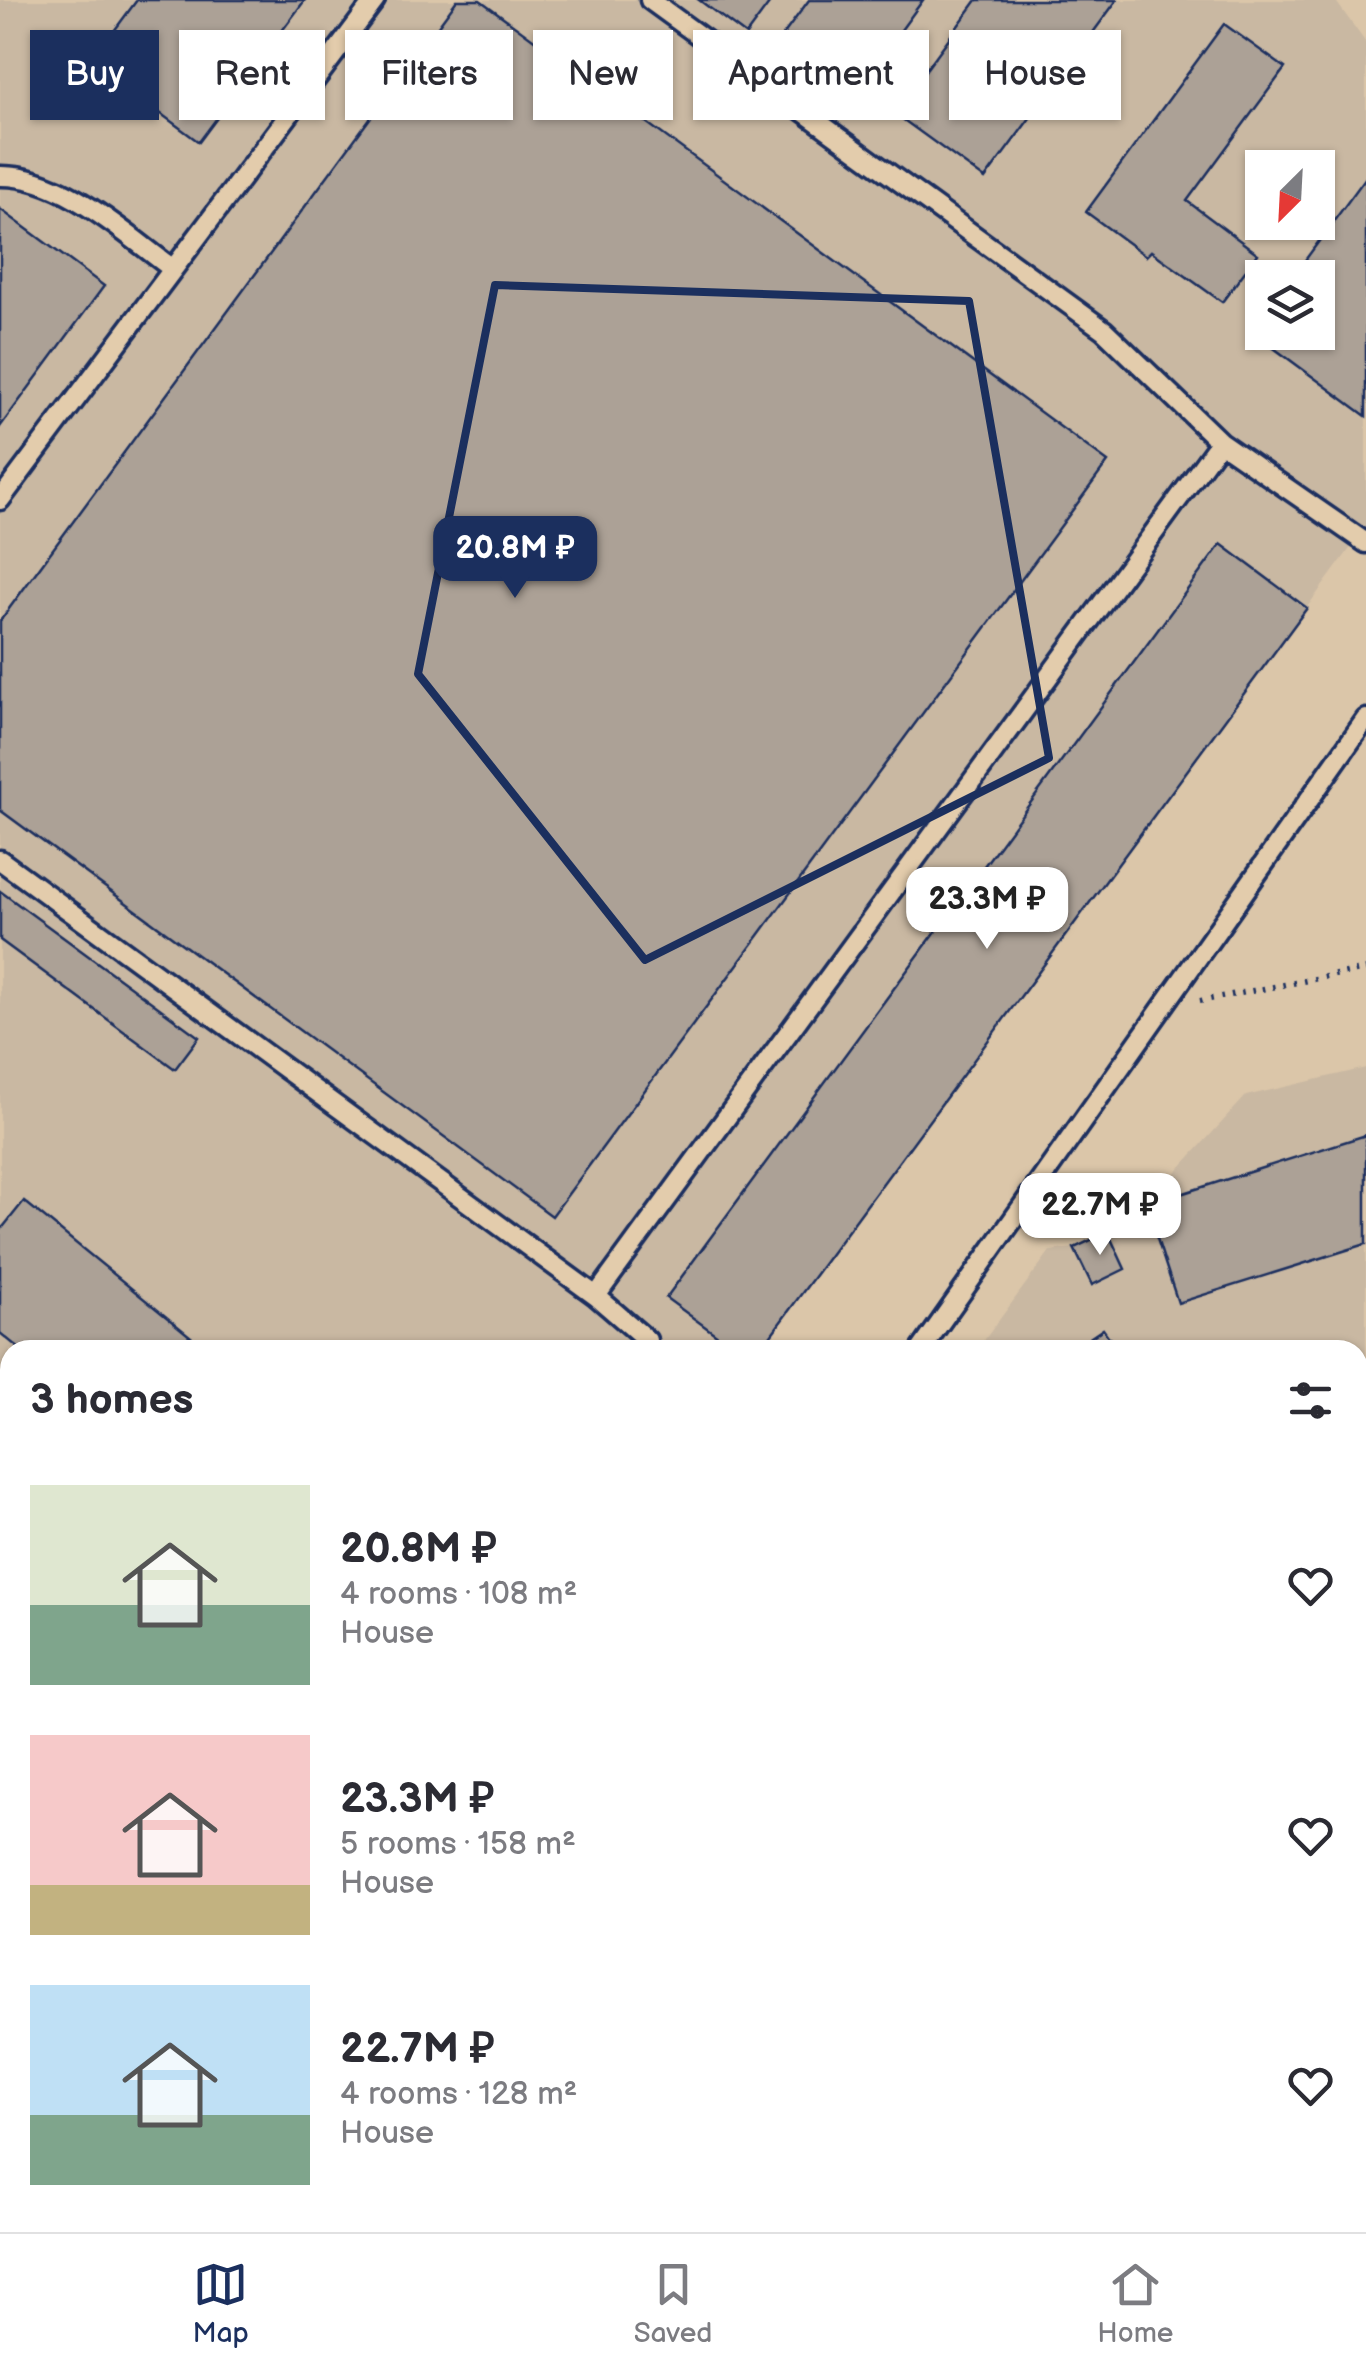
<!DOCTYPE html>
<html lang="en">
<head>
<meta charset="utf-8">
<style>
	body { margin:0; font-family:"Balsamiq Sans",sans-serif; background:#f2f2f3; color:#2b2b33; height:100vh; display:flex; flex-direction:column; font-size:38px; white-space:nowrap }
	* { box-sizing:border-box; margin:0 }
	p { font-size:32px; color:#7c7c81 }
	.icon { flex:none; width:55px; height:55px; fill:none; stroke:currentColor; stroke-width:2; stroke-linecap:round; stroke-linejoin:round }
	.map { position:relative; flex:1; overflow:hidden }
	.side { position:absolute; left:0px; top:1340px; width:1368px; height:892px; display:flex; flex-direction:column; background:#fff; border-radius:30px 30px 0 0; box-shadow:0 2px 8px #0004 }
	.side>* { flex:none }
	.hud { position:absolute; left:30px; top:30px; width:1308px; height:90px; display:flex; gap:20px }
	.needle { width:65px; rotate:204deg }
	.tools { position:absolute; left:1245px; top:150px; display:grid; gap:20px }
	.tools a { display:grid; place-items:center; width:90px; height:90px; border-radius:0px; background:#fff; box-shadow:0 2px 8px #0004; font-size:50px }
	.price { position:absolute; translate:-50% -85px; padding:0 22px; border-radius:20px; background:#fff; color:#222; font-size:32px; line-height:65px; filter:drop-shadow(0 2px 5px #0008) }
	.price::after { content:''; position:absolute; left:50%; top:60px; width:30px; height:22px; margin-left:-15px; background:inherit; clip-path:polygon(0 0,100% 0,50% 100%) }
	.price.active { background:#1b2f5e; color:#fff }
	ul { padding:0; list-style:none }
	li { display:flex; align-items:center; gap:30px; height:250px; padding:0 30px }
	li span { display:grid; place-items:center; flex:none; width:280px; height:200px; border-radius:0px; color:#555 }
	li>.icon { margin-inline-start:auto }
	span .icon { width:120px; height:120px; fill:#fffc; stroke-width:1 }
	li b { font-size:42px }
	h2 { display:flex; justify-content:space-between; align-items:center; height:120px; padding:0 30px; font-size:42px }
	.tag { padding:0 35px; border-radius:0px; background:#fff; box-shadow:0 2px 8px #0004; font-size:35px; line-height:90px }
	.tag.active { background:#1b2f5e; color:#fff }
	.dock { display:flex; justify-content:space-around; align-items:center; height:140px; border-top:2px solid #e1e1e2; background:#fff; font-size:28px; color:#7c7c81 }
	.dock a { display:grid; justify-items:center; gap:5px }
	.dock .active { color:#1b2f5e }
	.map>svg:first-child { display:block }
	.built { fill:#c9b8a2; fill-rule:evenodd }
	.building { fill:#aca196; stroke:#1b2f5e; stroke-width:2.5 }
	.lines { fill:none; stroke-linecap:round; stroke-linejoin:round }
	.service-casing { stroke:#1b2f5e; stroke-width:25 }
	.minor-casing { stroke:#1b2f5e; stroke-width:42 }
	.path { stroke:#1b2f5e; stroke-width:6; stroke-dasharray:2.5 8; stroke-linecap:butt }
	.service { stroke:#e3ccac; stroke-width:18 }
	.minor { stroke:#e3ccac; stroke-width:35 }
	.marked { fill:none; stroke:#1b2f5e; stroke-width:8; stroke-linejoin:round }
</style>
</head>
<body>
<div class="map">
<svg width="1366" height="2232" viewBox="0 0 1366 2232">
	<rect width="100%" height="100%" fill="#dbc6a9"/>
	<filter id="ink" filterUnits="userSpaceOnUse"><feTurbulence type="fractalNoise" baseFrequency=".01" numOctaves="2"/><feDisplacementMap in="SourceGraphic" scale="20" xChannelSelector="R" yChannelSelector="G"/><feConvolveMatrix kernelMatrix="1 2 1 2 8 2 1 2 1" color-interpolation-filters="sRGB"/></filter>
	<g filter="url(#ink)">
		<path class="built" d="M0,0H1335L1366,43V527L760,1350H10V2200L0,2214ZM1262,168H1318V222H1262ZM1262,278H1318V332H1262Z
			M1366,1068V2232H624L615,2223L1358,2222V1350H977L1050,1251L1074,1248L1108,1232L1146,1205L1246,1096Z"/>
		<path class="building" d="M137,0H305L199,142L91,62Z
			M457,0H480L1108,462L552,1216L0,810V621Z
			M699,0H772L746,35Z
			M809,0H923L855,93L781,38Z
			M977,0H1117L985,179L894,113Z
			M1224,24L1285,68L1187,201L1258,254L1222,302L1151,251L1146,256L1086,212Z
			M1366,177V416L1252,332L1262,318V332H1318V278H1292Z
			M0,209L104,286L0,427Z
			M1221,544L1307,608L760,1350H737L666,1298Z
			M0,891L199,1037L175,1069L0,940Z
			M1366,1135V1244L1178,1303L1146,1205Z
			M24,1201L207,1350H21L0,1333V1231Z
			M1108,1232L1125,1269L1092,1285L1074,1248Z
			M1103,1329L1118,1350H1072Z
			M10,1809V1980L0,1994V1822Z
			M66,2222H113L126,2232H60Z
			M644,2222H735L730,2232H638Z
			M915,2222H1121L1115,2232H928Z"/>
		<g class="lines">
			<defs>
				<path id="service" d="M650,0L1104,330L1220,442L1366,543
					M0,176C63,175 124,233 173,269
					M0,500L375,0
					M0,860L596,1296L647,1340
					M596,1296L1220,442
					M921,1350L1366,719
					M0,1612L10,1619
					M821,2222L834,2232
					M1205,2222L1208,2232"/>
				<path id="minor" d="M555,2222L567,2232
					M345,2232L351,2222"/>
			</defs>
			<use href="#service" class="service-casing"/>
			<use href="#minor" class="minor-casing"/>
			<path class="path" d="M1200,1001L1366,969"/>
			<use href="#service" class="service"/>
			<use href="#minor" class="minor"/>
		</g>
	</g>
	<path class="marked" d="M495,285L969,301L1049,758L645,960L418,674Z"/>
</svg>
<div class="tools">
<a><svg class="needle" viewBox="-14 -14 28 28"><path d="M0-13l5 13h-10z" fill="#e53935"/><path d="M0 13l5-13h-10z" fill="#7c7c81"/></svg></a>
<a><svg class="icon" aria-label="layers" viewBox="0 0 24 24"><path d="M12 4l9 5-9 5-9-5zM3 14l9 5 9-5"/></svg></a>
</div>
<b class="price active" style="left:515px;top:601px">20.8M ₽</b>
<b class="price" style="left:987px;top:952px">23.3M ₽</b>
<b class="price" style="left:1100px;top:1258px">22.7M ₽</b>
<div class="hud">
<a class="tag active">Buy</a>
<a class="tag">Rent</a>
<a class="tag">Filters</a>
<a class="tag">New</a>
<a class="tag">Apartment</a>
<a class="tag">House</a>
</div>
<section class="side">
<h2>3 homes<svg class="icon" aria-label="filters" viewBox="0 0 24 24"><path d="M4 7h16M4 17h16"/><circle cx="9" cy="7" r="2"/><circle cx="15" cy="17" r="2"/></svg></h2>
<ul>
<li><span style="background:linear-gradient(#dfe7d0 60%,#7fa58c 0)"><svg class="icon" aria-label="home" viewBox="0 0 24 24"><path d="M3 11l9-7 9 7M6 9v11h12V9"/></svg></span><div><b>20.8M ₽</b><p>4 rooms · 108 m²</p><p>House</p></div><svg class="icon" aria-label="heart" viewBox="0 0 24 24"><path d="M12 20l-8-8c-3-5 5-10 8-4 3-6 11-1 8 4z"/></svg></li>
<li><span style="background:linear-gradient(#f6c9c9 75%,#c2b280 0)"><svg class="icon" aria-label="home" viewBox="0 0 24 24"><path d="M3 11l9-7 9 7M6 9v11h12V9"/></svg></span><div><b>23.3M ₽</b><p>5 rooms · 158 m²</p><p>House</p></div><svg class="icon" aria-label="heart" viewBox="0 0 24 24"><path d="M12 20l-8-8c-3-5 5-10 8-4 3-6 11-1 8 4z"/></svg></li>
<li><span style="background:linear-gradient(#bfe0f5 65%,#7fa58c 0)"><svg class="icon" aria-label="home" viewBox="0 0 24 24"><path d="M3 11l9-7 9 7M6 9v11h12V9"/></svg></span><div><b>22.7M ₽</b><p>4 rooms · 128 m²</p><p>House</p></div><svg class="icon" aria-label="heart" viewBox="0 0 24 24"><path d="M12 20l-8-8c-3-5 5-10 8-4 3-6 11-1 8 4z"/></svg></li>
</ul>
</section>
</div>
<nav class="dock">
<a class="active"><svg class="icon" aria-label="map" viewBox="0 0 24 24"><path d="M3 6l6-2 6 2 6-2v14l-6 2-6-2-6 2zM9 4v14M15 6v14"/></svg>Map</a>
<a><svg class="icon" aria-label="saved" viewBox="0 0 24 24"><path d="M7 4h10v16l-5-4-5 4z"/></svg>Saved</a>
<a><svg class="icon" aria-label="home" viewBox="0 0 24 24"><path d="M3 11l9-7 9 7M6 9v11h12V9"/></svg>Home</a>
</nav>
</body>
</html>
